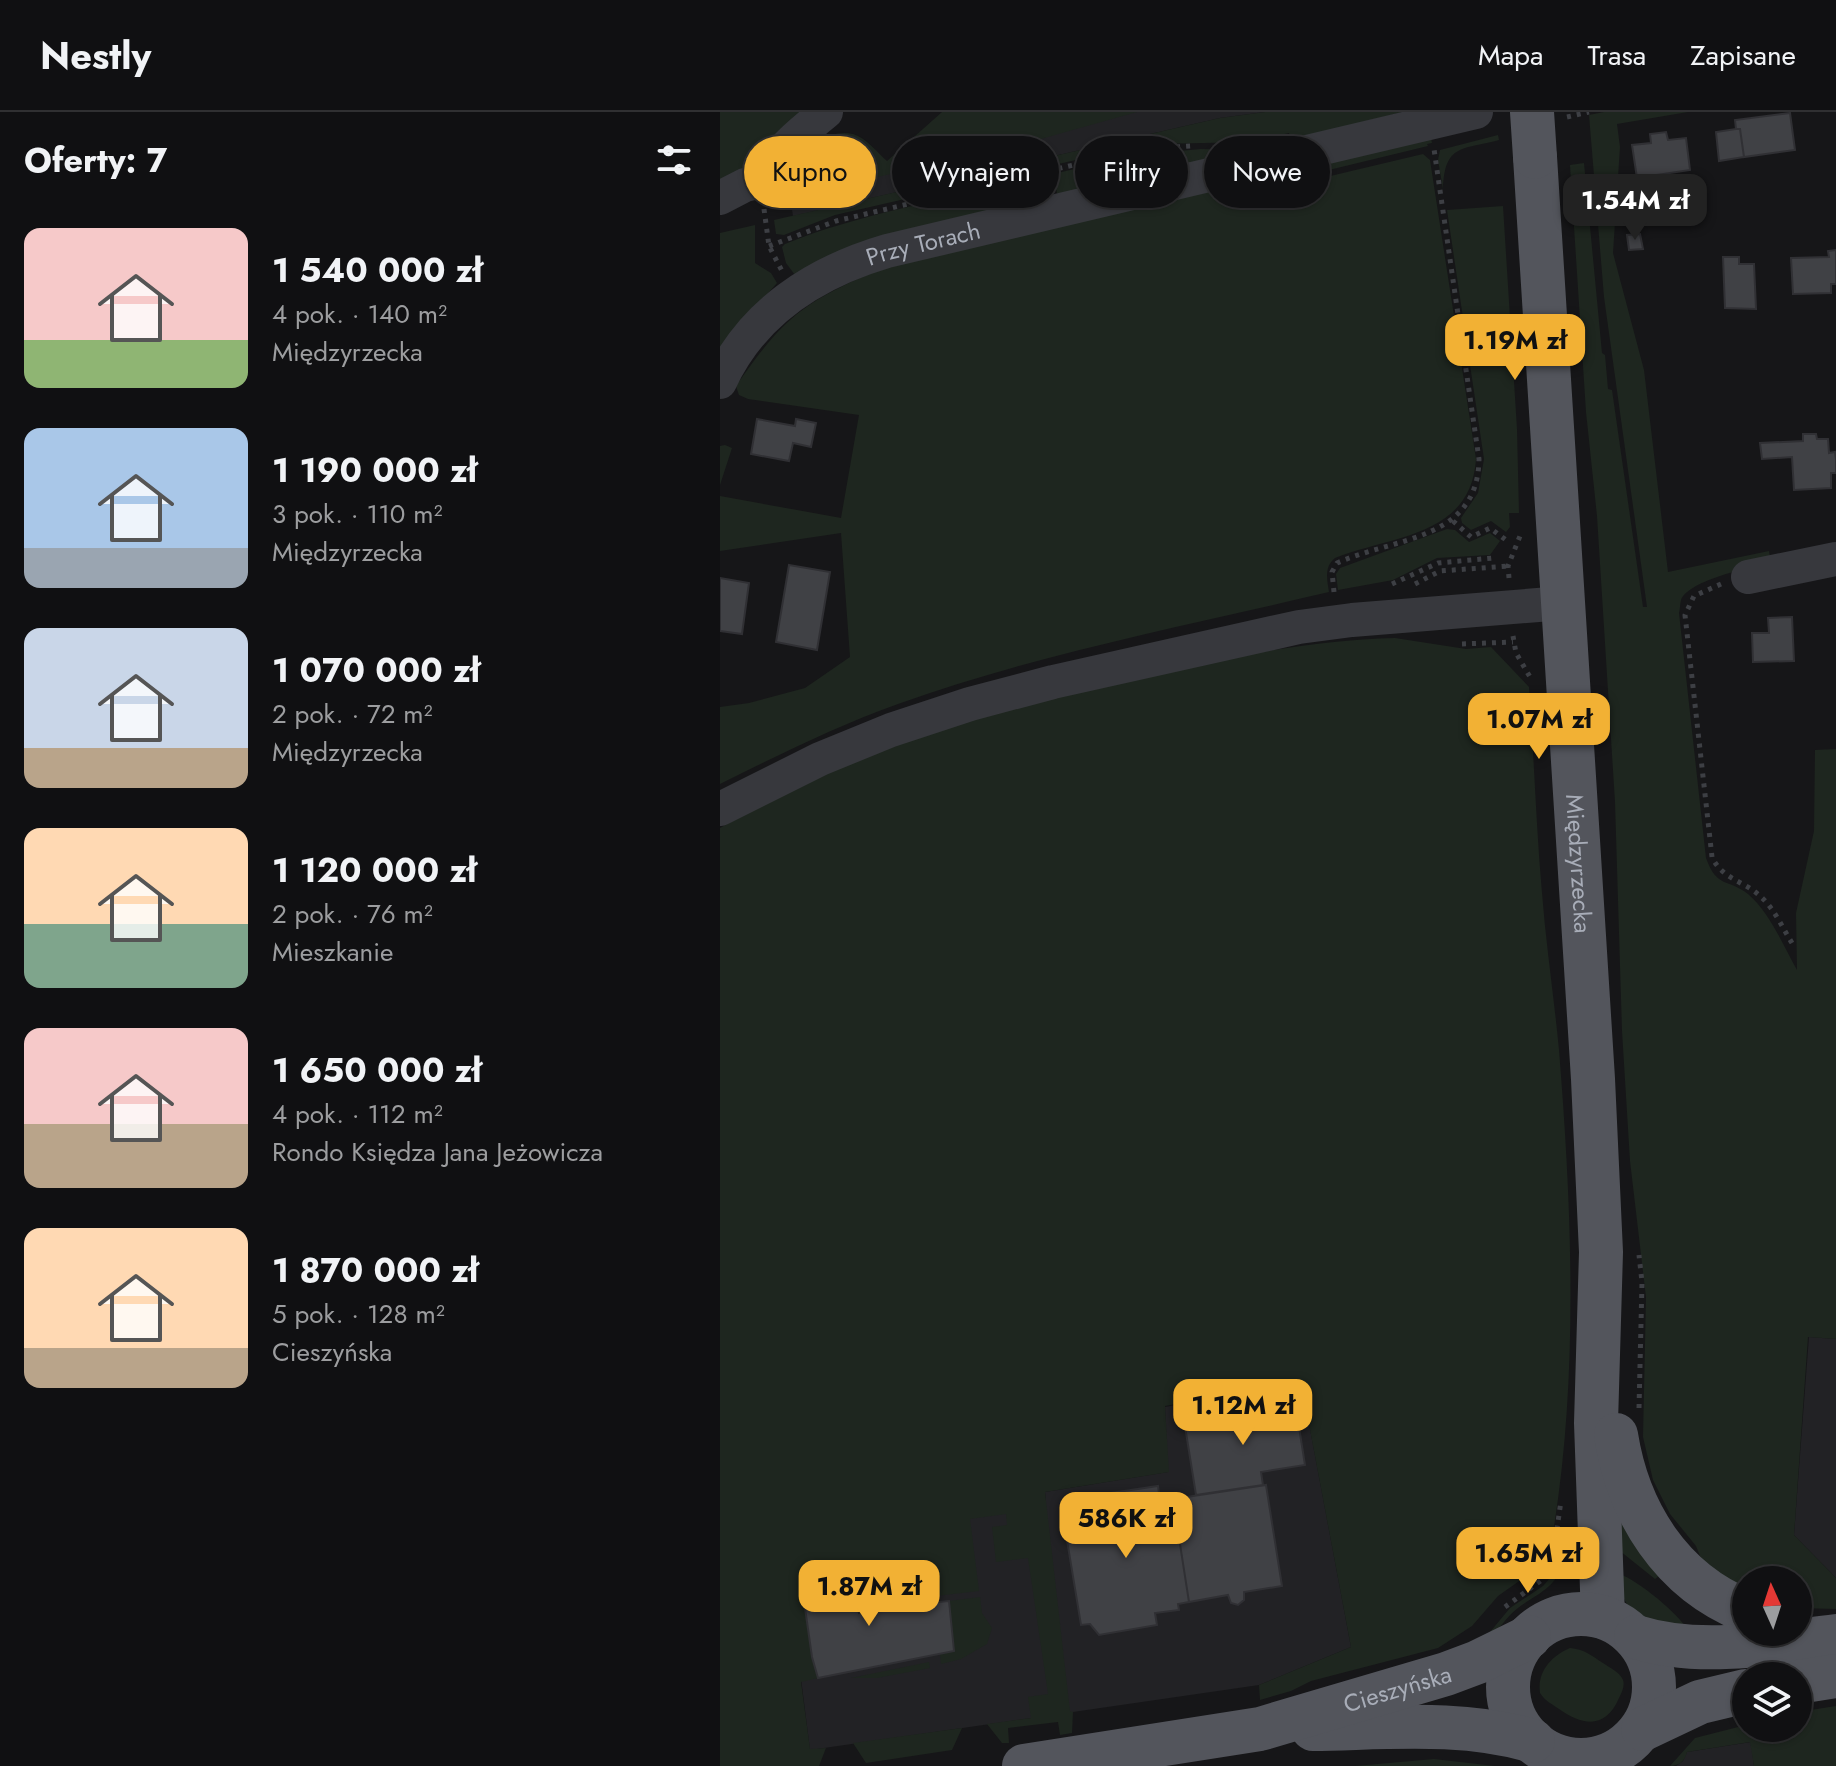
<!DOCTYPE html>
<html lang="pl">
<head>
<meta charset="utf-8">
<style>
	body { margin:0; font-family:Jost,sans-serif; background:#1e1e20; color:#f1f3f6; height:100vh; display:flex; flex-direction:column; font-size:30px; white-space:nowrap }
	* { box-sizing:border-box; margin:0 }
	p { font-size:26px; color:#9c9d9f }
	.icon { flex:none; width:44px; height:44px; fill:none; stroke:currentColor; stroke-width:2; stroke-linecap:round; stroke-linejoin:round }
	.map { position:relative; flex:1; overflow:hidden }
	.details { display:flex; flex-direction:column; background:#101012; width:720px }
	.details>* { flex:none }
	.top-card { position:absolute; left:24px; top:24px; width:760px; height:72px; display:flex; gap:16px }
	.needle { width:52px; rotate:357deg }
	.fabs { position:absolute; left:1012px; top:1454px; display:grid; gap:16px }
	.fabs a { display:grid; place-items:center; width:80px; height:80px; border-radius:50%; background:#101012; box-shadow:0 2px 6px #0004,0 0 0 2px #303032; font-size:40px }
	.price { position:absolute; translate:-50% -68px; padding:0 18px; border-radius:16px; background:#f2b134; color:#111; font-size:26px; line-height:52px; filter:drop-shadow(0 2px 4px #0008) }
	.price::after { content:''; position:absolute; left:50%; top:48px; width:24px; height:18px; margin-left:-12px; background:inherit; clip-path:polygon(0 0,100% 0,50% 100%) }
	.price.active { background:#222; color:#fff }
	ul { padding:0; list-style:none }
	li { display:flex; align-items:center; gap:24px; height:200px; padding:0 24px }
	li span { display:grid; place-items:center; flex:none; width:224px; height:160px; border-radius:16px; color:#555 }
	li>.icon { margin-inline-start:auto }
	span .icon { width:96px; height:96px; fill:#fffc; stroke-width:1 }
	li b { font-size:34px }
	h2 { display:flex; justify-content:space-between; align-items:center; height:96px; padding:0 24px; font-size:34px }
	.chip { padding:0 28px; border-radius:36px; background:#101012; box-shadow:0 2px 6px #0004,0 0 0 2px #303032; font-size:28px; line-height:72px }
	.chip.active { background:#f2b134; color:#111 }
	header { display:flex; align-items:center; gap:48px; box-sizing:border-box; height:112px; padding:0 40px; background:#101012; border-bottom:2px solid #303032 }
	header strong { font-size:38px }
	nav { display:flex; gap:44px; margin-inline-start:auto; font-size:28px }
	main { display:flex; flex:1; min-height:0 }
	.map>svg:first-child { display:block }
	.built { fill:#222225 }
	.green { fill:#1e261f }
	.building { fill:#404145; stroke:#303034; stroke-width:2 }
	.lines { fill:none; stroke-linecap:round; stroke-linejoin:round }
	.path { stroke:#3d3f44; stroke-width:5; stroke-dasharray:4 6; stroke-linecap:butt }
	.minor { stroke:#37383d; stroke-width:34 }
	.major { stroke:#53555c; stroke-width:44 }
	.major-bridge { stroke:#53555c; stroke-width:44 }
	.labels { text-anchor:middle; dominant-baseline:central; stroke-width:8; stroke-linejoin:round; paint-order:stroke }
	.street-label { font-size:24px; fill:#a8adb8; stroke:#111113 }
</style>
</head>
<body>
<header>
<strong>Nestly</strong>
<nav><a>Mapa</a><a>Trasa</a><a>Zapisane</a></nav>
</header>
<main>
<section class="details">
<h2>Oferty: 7<svg class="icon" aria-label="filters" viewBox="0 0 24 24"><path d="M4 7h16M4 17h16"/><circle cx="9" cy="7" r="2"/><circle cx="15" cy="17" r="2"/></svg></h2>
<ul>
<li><span style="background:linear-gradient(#f6c9c9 70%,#8fb573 0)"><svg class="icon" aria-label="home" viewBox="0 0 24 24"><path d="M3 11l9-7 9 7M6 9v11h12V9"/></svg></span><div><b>1 540 000 zł</b><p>4 pok. · 140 m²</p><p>Międzyrzecka</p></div></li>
<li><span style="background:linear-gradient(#a9c7e8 75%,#9aa5b1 0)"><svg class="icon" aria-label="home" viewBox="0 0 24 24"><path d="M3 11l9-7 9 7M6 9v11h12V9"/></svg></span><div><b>1 190 000 zł</b><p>3 pok. · 110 m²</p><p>Międzyrzecka</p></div></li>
<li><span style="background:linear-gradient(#c9d6e8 75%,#b9a48a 0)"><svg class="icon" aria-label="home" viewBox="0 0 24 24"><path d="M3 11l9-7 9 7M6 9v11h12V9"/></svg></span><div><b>1 070 000 zł</b><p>2 pok. · 72 m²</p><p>Międzyrzecka</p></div></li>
<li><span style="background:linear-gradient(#ffd9b3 60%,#7fa58c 0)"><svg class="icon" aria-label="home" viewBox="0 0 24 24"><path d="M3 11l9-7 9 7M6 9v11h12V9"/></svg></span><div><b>1 120 000 zł</b><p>2 pok. · 76 m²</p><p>Mieszkanie</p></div></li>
<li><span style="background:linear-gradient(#f6c9c9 60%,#b9a48a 0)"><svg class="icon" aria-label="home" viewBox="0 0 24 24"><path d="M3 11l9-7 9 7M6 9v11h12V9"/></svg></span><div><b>1 650 000 zł</b><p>4 pok. · 112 m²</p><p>Rondo Księdza Jana Jeżowicza</p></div></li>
<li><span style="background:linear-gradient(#ffd9b3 75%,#b9a48a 0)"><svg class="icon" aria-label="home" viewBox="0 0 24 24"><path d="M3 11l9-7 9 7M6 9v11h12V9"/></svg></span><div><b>1 870 000 zł</b><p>5 pok. · 128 m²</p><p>Cieszyńska</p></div></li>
</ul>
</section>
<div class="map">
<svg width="1116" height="1654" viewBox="0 0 1116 1654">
	<rect width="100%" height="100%" fill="#161618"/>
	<path class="built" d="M285,0H545L500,6L73,104L70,85L170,61Z
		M1089,1225L1116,1227V1466L1074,1423Z
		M581,1269L631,1535L539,1573L90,1638L63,1423L326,1389L325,1380L448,1360L445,1295Z
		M1031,1630L1034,1654H956L963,1649L967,1640Z"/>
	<path class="green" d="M0,0H89L36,55L0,76Z
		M222,0H417L310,30L57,88C55,55 99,14 133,22C145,25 157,40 167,49Z
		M545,0H683L571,28L569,21L532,30L434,32L382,42L115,103L64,123L56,122L54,108L500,6Z
		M884,0H968L897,12L900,35L893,141L924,258L948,460L1049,439L1051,451C1031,455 969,468 961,488C960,492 960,497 959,501L986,746C997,777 1008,766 1028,782C1050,801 1063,833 1077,858L1076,801L1094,719L1095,638L1116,637V1227L1088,1225L1074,1423L1116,1466V1497L1078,1496V1468H1026V1480L984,1454L976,1434L950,1402L933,1368L923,1325L926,1185L910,1049L902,919L895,690L877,404L866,300L850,53L864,51L882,241L885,243L888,277L892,278L923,495H927L884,185L869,3Z
		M778,23L779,28C741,38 725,32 723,77L718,48L720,38Z
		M711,26L712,31L707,32L708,34L580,65L578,58Z
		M481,37L521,38L343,85L337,81L333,62L414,43Z
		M703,42L710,48L756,347C751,425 673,423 615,446C604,455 607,467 609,480C465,514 318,542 178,592C116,614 59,643 0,672V595L29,591L85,576L130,545L121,421L0,439V384L121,406L139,303L28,287L19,283L16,274C63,206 84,189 161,157L561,62L564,75Z
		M313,68L317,86L315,91L75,163L66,151L62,135L65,132C145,100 230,87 313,68Z
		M783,94L797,317L799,401H789L790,415L786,420L771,409L751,418L742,411L741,406L758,381L764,347L727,98Z
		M35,113V151L51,161L57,171L0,236V121Z
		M5,333L12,336L0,373V334Z
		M727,417L735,418L749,430L770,421L780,429L770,443L717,446L673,468L618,478L616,462L620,456Z
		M675,526L746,537L771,535L809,575C814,644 816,713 822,781C826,833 834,885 839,938C852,1099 859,1267 832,1427L826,1426L821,1447L812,1460L778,1484L752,1514L718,1536L591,1569L571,1579L540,1588L539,1573L631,1535L581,1270L445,1294L449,1360L325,1380L350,1599L353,1600L352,1621L340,1623L338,1610L288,1616L289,1631H282L267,1612L311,1606L308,1585L328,1582L308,1446L276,1450L272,1415L287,1413L286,1402L250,1407L259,1479L138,1493L131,1458L81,1468L92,1545L98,1566L81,1570L90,1637L106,1636L99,1654H0V716C59,683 118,653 181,629C261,599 351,580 434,562C515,544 592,528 675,526Z
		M895,1376L939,1464L935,1467L900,1439Z
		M838,1457H841C832,1478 815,1483 798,1496C785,1505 780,1520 765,1526L790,1496L823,1474Z
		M895,1461C912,1463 955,1499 965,1514C920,1505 908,1510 895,1461Z
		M260,1485L262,1501L272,1516L267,1532L241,1547L221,1552L220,1542L234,1539L229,1489Z
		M850,1536C864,1537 872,1544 883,1551C890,1556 900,1560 903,1568C905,1574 902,1580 899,1586C886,1617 863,1614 839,1597C832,1592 825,1589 820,1581C817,1560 831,1544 850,1536Z
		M209,1550L210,1556L157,1566H131Z
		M1116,1594V1654H1034L1030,1630L967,1640C965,1649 959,1654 950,1654L975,1626L1026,1613V1616H1078V1600Z
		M242,1616L232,1638L146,1651L133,1631Z
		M714,1647L775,1654H635Z"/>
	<path class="building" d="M1070,1L1075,38L1024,45L1020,17H1016L1015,8Z
		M1016,17H1020L1024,45L999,49L996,20Z
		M946,20L948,28L966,26L970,58L917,66L912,33L931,31L930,22Z
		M920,122L923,137L909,138L907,123Z
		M1116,138V172H1111V181L1073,182L1071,146L1109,145L1108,139Z
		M1003,145H1019V152H1034L1036,197L1005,196Z
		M37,307L75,314L76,307L96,311L91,335L73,331L69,349L31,342Z
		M1083,322H1096L1097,327H1108L1109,341L1115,340L1116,347V361H1111V376L1074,378L1072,345L1042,347L1040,331L1083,329Z
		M69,453L110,460L97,538L56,530Z
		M0,466L29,471L22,522L0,519Z
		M1072,505L1074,549L1033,550L1032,521H1049L1048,506Z
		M575,1290L585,1353L541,1360L543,1373L476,1383L464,1308Z
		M546,1373L562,1474L524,1480V1488L518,1493L511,1491L508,1483L469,1490L453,1387Z
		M438,1374L440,1389L453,1387L469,1490L458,1492L459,1498L435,1501L437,1513L379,1523L370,1512L361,1513L343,1404L360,1402L357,1386Z
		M131,1458L139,1501L160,1495L229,1489L234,1539L98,1566L92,1545L81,1468Z"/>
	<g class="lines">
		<path class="path" d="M847,5L869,0
			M44,97L49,134L62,159
			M49,134L116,109L417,38L471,34
			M733,409L751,425L770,416L786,428
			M789,466L788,454L802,419
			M672,472L718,451L773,446
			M695,472L720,459L788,454
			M1001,472L974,484L965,503L992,745C1002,767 1024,769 1040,784C1054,796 1062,815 1072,831
			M614,480L612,460L617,451C675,425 758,429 759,347L714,37
			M793,524L796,541L810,565
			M742,532L793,530
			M919,1296L922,1170L919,1143
			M785,1495L823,1467L831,1458L841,1389"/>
		<g class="minor">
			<path d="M0,86L25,73L46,68C56,38 82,20 106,0"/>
			<path id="s1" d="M0,270C32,200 96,160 167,139L756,0"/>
			<path d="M1028,465L1116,447"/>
			<path d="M0,697L100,647L171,618L250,592L333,570L579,515L632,508L843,491"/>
			<path d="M841,1654L842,1646"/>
			<path d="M872,1654L874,1648"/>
		</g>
		<g class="major">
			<path id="s2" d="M815,45L873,967L881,1140L876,1311L883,1505"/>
			<path d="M896,1323C908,1400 951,1469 1026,1499"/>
			<circle cx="861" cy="1575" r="73"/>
			<path d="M916,1525C979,1545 1052,1531 1116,1524"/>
			<path d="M1078,1570L1116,1564"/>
			<path d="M593,1617C666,1616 742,1608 813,1629"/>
			<path d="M923,1617L980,1590L1026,1579"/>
			<path id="s3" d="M304,1654L540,1617L726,1562L758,1550L809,1525"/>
		</g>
		<path class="major-bridge" d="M812,0L815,45"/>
	</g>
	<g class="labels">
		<g class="street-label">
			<text stroke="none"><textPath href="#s1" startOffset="256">Przy Torach</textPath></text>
			<text stroke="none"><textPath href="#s2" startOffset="708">Międzyrzecka</textPath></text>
			<text stroke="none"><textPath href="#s3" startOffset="382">Cieszyńska</textPath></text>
		</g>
	</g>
</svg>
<div class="fabs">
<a><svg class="needle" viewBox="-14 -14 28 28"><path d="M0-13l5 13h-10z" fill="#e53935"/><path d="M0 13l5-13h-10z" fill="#9c9d9f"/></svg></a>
<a><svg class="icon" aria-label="layers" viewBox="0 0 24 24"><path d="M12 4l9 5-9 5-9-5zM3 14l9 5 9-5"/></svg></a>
</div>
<b class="price active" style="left:915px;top:130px">1.54M zł</b>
<b class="price" style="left:795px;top:270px">1.19M zł</b>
<b class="price" style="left:819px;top:649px">1.07M zł</b>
<b class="price" style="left:523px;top:1335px">1.12M zł</b>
<b class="price" style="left:406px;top:1448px">586K zł</b>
<b class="price" style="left:808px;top:1483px">1.65M zł</b>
<b class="price" style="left:149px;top:1516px">1.87M zł</b>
<div class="top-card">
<a class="chip active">Kupno</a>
<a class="chip">Wynajem</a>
<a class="chip">Filtry</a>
<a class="chip">Nowe</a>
</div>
</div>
</main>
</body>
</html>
